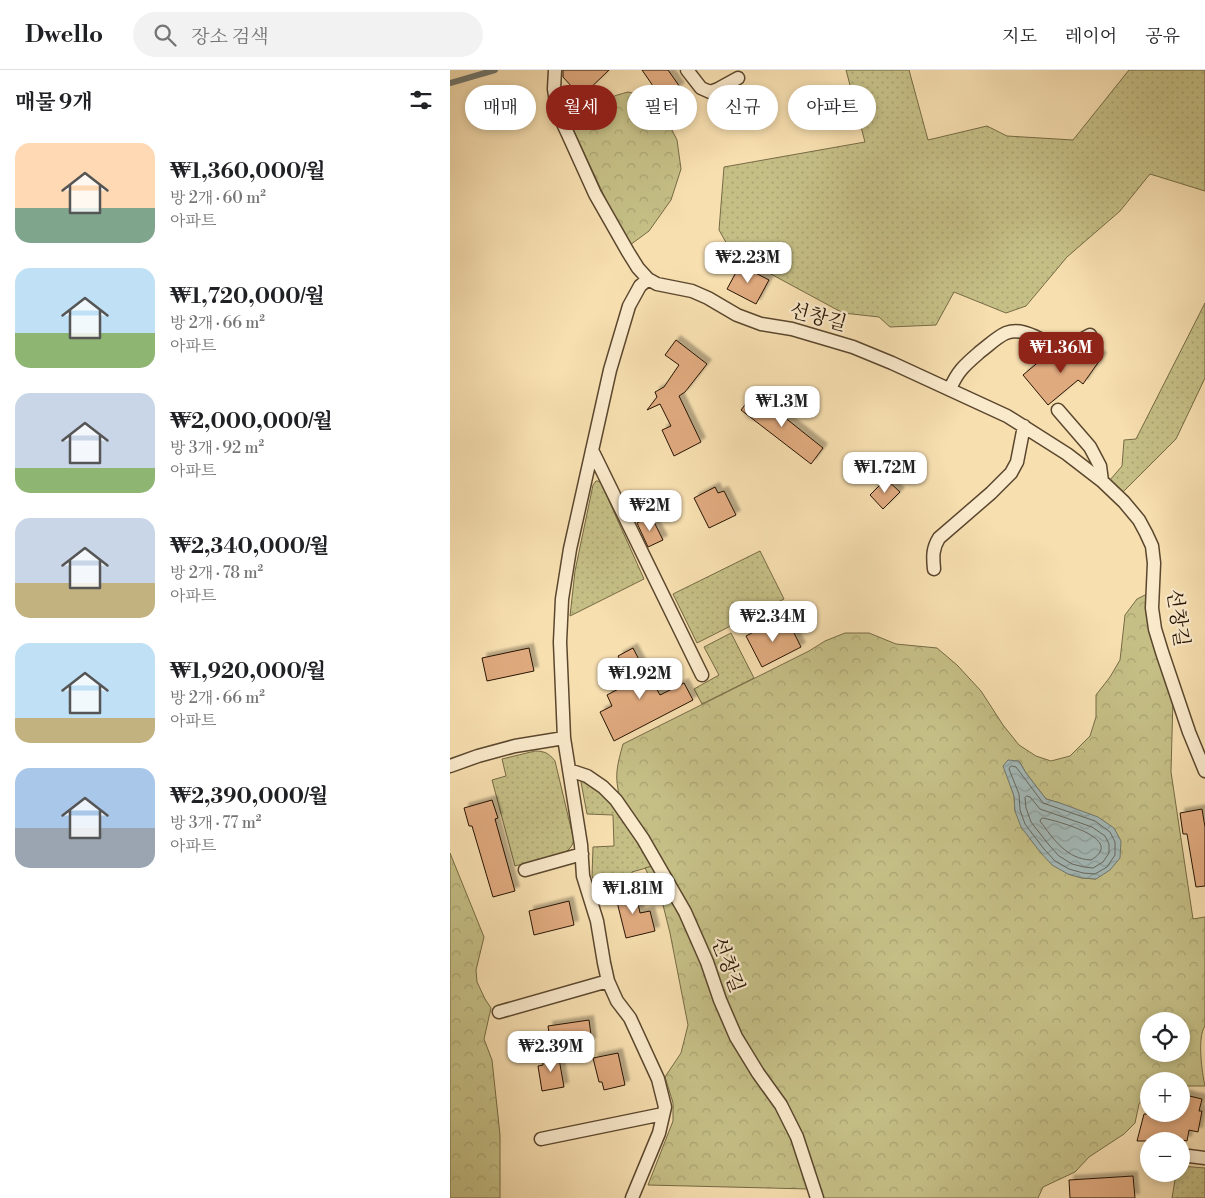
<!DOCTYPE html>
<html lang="ko">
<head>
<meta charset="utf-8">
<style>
	body { margin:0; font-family:"Libre Bodoni","Noto Serif KR",serif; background:#f2f2f2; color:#202124; height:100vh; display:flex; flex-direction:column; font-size:19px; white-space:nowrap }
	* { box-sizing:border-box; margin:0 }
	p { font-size:16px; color:#757577 }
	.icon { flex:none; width:28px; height:28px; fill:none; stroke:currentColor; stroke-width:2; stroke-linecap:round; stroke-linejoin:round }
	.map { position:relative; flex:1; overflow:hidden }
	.panel { display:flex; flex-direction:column; background:#fff; width:450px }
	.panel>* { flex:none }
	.banner { position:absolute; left:15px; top:15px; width:475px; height:45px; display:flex; gap:10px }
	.buttons { position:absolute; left:690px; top:942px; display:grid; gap:10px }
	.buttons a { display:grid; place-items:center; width:50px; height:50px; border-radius:50%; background:#fff; box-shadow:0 2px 8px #0003; font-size:25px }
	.price { position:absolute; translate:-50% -42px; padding:0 11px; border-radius:10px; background:#fff; color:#222; font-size:16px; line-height:32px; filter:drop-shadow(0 1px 2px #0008) }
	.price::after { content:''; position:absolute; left:50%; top:30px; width:15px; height:11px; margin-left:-8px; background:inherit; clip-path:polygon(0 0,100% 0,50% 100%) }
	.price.selected { background:#8f2418; color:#fff }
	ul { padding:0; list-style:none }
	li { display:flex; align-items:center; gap:15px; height:125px; padding:0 15px }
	li span { display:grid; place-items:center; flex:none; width:140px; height:100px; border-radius:15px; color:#555 }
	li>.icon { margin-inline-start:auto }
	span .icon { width:60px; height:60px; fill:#fffc; stroke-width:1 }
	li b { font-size:21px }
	h2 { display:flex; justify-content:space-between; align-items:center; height:60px; padding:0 15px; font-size:21px }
	.chip { padding:0 18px; border-radius:22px; background:#fff; box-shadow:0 2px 8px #0003; font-size:18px; line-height:45px }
	.chip.selected { background:#8f2418; color:#fff }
	header { display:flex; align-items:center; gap:30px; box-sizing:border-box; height:70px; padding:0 25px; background:#fff; border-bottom:1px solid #e0e0e0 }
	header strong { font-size:24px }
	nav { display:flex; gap:28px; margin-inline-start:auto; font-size:18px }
	.search { width:350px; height:45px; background:#f2f2f2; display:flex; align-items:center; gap:12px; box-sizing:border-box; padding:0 18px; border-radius:28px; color:#757577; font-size:19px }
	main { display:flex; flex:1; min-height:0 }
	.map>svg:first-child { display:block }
	.grass { fill:url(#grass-dots); stroke:#766a44 }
	.forest { fill:url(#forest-crowns); stroke:#766a44; fill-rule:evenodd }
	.water { fill:url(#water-waves); stroke:#71776f }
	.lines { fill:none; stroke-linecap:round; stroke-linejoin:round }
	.shore { stroke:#65665d; stroke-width:1 }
	.stream { stroke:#71776f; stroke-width:6 }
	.building { fill:#e0aa7f; stroke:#271402; filter:url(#shadow) }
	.service-casing { stroke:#5b472e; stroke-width:15 }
	.service { stroke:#faeacc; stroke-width:12 }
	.labels { text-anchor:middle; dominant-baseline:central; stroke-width:4.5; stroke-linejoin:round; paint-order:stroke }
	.street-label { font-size:20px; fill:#271402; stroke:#faeacc }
</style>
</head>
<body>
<header>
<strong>Dwello</strong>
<div class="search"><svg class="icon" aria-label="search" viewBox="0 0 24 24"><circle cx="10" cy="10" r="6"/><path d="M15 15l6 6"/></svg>장소 검색</div>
<nav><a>지도</a><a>레이어</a><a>공유</a></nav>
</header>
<main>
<section class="panel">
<h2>매물 9개<svg class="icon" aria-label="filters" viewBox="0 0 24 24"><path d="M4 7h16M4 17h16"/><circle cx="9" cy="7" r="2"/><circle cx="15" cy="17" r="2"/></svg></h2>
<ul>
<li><span style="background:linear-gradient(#ffd9b3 65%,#7fa58c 0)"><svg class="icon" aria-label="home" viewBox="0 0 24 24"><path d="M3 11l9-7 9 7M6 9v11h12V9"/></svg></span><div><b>₩1,360,000/월</b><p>방 2개 · 60 m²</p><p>아파트</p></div></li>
<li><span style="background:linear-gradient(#bfe0f5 65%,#8fb573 0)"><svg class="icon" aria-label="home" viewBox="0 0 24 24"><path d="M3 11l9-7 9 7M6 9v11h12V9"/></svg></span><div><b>₩1,720,000/월</b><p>방 2개 · 66 m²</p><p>아파트</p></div></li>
<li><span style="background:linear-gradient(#c9d6e8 75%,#8fb573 0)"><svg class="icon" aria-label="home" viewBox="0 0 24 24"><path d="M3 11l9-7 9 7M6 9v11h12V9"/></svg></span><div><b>₩2,000,000/월</b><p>방 3개 · 92 m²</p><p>아파트</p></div></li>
<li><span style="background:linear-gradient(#c9d6e8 65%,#c2b280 0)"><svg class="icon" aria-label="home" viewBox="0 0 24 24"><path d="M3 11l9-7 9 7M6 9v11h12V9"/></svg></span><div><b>₩2,340,000/월</b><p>방 2개 · 78 m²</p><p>아파트</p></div></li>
<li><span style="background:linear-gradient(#bfe0f5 75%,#c2b280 0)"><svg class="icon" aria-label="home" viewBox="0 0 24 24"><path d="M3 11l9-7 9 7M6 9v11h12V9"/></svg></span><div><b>₩1,920,000/월</b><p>방 2개 · 66 m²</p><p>아파트</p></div></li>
<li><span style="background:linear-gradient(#a9c7e8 60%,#9aa5b1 0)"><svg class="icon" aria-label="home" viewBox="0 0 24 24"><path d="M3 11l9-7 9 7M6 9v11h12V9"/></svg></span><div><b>₩2,390,000/월</b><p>방 3개 · 77 m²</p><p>아파트</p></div></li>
</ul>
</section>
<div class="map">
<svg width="755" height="1128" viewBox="0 0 755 1128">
	<defs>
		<pattern id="grass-dots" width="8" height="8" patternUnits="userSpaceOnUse" patternTransform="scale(1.25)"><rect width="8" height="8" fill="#c5bf86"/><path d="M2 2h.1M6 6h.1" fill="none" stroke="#a9a372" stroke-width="1.8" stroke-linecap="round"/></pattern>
		<pattern id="forest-crowns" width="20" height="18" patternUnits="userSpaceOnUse" patternTransform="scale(1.25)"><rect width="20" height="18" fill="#c5bf86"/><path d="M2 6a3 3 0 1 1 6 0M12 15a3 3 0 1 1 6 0" fill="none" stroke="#a9a372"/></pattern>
		<pattern id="water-waves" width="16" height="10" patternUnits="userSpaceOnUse" patternTransform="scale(1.25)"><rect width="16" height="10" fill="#a3b9b8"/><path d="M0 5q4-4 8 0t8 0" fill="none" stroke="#8c9e9d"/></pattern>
		<filter id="shadow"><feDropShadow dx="4.5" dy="-4.5" stdDeviation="1" flood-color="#0004"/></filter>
	</defs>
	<rect width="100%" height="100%" fill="#f7dfb0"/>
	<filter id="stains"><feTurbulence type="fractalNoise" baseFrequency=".004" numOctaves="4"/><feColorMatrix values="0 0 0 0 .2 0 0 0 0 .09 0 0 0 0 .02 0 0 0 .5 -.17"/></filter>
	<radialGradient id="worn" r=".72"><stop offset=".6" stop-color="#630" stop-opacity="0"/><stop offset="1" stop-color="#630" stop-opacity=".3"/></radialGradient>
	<path class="grass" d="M396,0H459L478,70L537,56L557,66L623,70L679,0H755V121L700,104L670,141L617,187L576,236L556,243L504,222L486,255L440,257L429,247L393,243L282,183L269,160L274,97L415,72Z
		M755,233V308L726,369L672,423L660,410L672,396L674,370L686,369Z
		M146,411H148L151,413L194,509L120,546L125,501L143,415Z
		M310,481L334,529L247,573L223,524Z
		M281,563L304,608L252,634L244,619L269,605L254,577Z
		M85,681C94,681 99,683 105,691L124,771L121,777L116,782L65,796L42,710L56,706L52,689Z
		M130,707L153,722L168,738L203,796L182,802L185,819L166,823L167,830L154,834L142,806L143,777L164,776L163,745L137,744Z
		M731,1096L755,1098V1128H722L726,1104H731Z"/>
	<path class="forest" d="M178,22L199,27L213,42L227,70L231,99L221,130L199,161L180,175L163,145L123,59C136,52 144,39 156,30C162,26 171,24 178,22Z
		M697,524L723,628L721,702L743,849L755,847V956C747,967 752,1003 755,1016H731V1011H699V1023L697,1024L689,1034L685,1053L674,1064L639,1087L625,1102L593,1117L588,1128H372L170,728C164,706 167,696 173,674L359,581L375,571L395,563H419L446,574L487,578L507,595L531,621L553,655L569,675L586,686L601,691L620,686L640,666L646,647V625L660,607L670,590L675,545L687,529ZM569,691L576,703L596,729L610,733L646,809L632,808L618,804L565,741L564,726L561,717ZM699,951H731V984H699Z
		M0,783L34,867L26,900L27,912L35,929L41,938L34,969L42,990L50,1065V1128H0Z
		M203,796L228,836L344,1069L359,1119L198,1115L223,1051V1033L215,1007L231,983L238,955L220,863L212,831L195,798Z"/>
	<path class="water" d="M558,690L569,691L576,703L596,729L610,733L648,747L664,758L671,771L670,788L660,800L646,809L632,808L618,804L602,795L590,782L571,757L565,741L564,726L553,696Z"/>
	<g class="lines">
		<path class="shore" d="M562,696L566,697L593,733L645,751L660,762L665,772V785L657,797L645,804L633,803L619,799L605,791L594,779L575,754L570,740L569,724L559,699L560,697Z
			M577,726L580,727L590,739L642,757L655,766L659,774V783L653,792L643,798L634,797L622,794L609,786L599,775L581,752L576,738L575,728Z
			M593,748C607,751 677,769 641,790C617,789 604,770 590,751L591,749Z"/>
		<path class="stream" d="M0,13L45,0"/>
	</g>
	<path class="building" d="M113,0H159L131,27L113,7Z
		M192,0H218L230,17L212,29Z
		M290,195L319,210L306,234L277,219Z
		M226,270L257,294L235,322L229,326L251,372L224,386L212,360L221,356L210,334L197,340L207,327L205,322L214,317L229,295L215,285Z
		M637,276L652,287L633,314L628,310L598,335L573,305L598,284L611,299L621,286L622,287L628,281L631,283L634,277Z
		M304,323L373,378L361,394L291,340Z
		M436,409L450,422L433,439L420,425Z
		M265,417L268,423L274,421L286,445L259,458L244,428Z
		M201,446L213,470L198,477L187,453Z
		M325,551L328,559L339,553L351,577L312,597L296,566Z
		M79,578L84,601L37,611L32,588Z
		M183,578L202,615L204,614L210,625L234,613L243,630L164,671L150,642L162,636L157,625L182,612L168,586Z
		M42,730L48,748L45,749L65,821L43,827L22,756H19L14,738Z
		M752,739L755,757V816L746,817L737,764H733L730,743Z
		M185,819L190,843L200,841L205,861L176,868L165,824Z
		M119,831L124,855L84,865L79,841Z
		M139,950L142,972L101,978L98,956Z
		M108,983L114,1017L92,1021L88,996L93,995L92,986Z
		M168,983L175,1015L154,1020L152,1012H149L143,988Z
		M731,1024L752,1029L749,1041H752L748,1062L739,1060L737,1071L709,1065L707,1071H687L694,1044H731Z
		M683,1106L685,1128H620L619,1110Z"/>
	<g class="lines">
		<defs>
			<path id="service" d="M105,0L104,19L106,32L110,47L121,71L145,124L178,182L188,198L198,209L207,214L242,221L258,228L287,245L311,254L342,259L403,277L442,293L557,346L617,384L652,411L674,432L689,450L696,463L702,476L704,493L702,538L705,559L712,582L739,662L755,701
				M237,0L251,18L260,22L268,19L288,8
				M500,319C508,300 516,294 531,281C539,275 547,267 556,263C576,256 591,273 608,275C620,277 631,270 640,265
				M608,340L640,377L650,396L652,411
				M142,380L252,605
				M484,499C483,488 482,479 489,468L541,423L561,403L567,392L574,356
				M0,696L28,686L65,676L114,668
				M119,700L137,706L153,717L166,730L193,769L235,842L257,892L270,930L286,967L308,1003L331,1035L347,1067L367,1128
				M75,800L132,784
				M49,942L158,911
				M91,1069L213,1044
				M731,1085L755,1088
				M182,1128L209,1063L215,1037L208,1009L180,948L167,931L158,911L154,893L147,851L133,806L131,775L114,668L110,572L112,529L120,479L160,300L179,236L190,216L198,209"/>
		</defs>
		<use href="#service" class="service-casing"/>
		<use href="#service" class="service"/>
	</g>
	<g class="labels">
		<g class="street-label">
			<text transform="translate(368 248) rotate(15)">선창길</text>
			<text transform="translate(727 548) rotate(82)">선창길</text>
			<text transform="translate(277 895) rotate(69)">선창길</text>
		</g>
	</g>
	<rect width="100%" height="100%" filter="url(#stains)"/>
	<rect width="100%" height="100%" fill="url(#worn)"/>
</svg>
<div class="buttons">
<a><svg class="icon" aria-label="locate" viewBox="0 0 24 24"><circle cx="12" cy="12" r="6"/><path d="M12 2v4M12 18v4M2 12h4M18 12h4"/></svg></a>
<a>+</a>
<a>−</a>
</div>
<b class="price" style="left:298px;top:214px">₩2.23M</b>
<b class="price selected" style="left:611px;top:304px">₩1.36M</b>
<b class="price" style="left:332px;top:358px">₩1.3M</b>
<b class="price" style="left:435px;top:424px">₩1.72M</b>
<b class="price" style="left:200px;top:462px">₩2M</b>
<b class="price" style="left:323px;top:573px">₩2.34M</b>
<b class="price" style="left:190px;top:630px">₩1.92M</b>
<b class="price" style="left:183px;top:845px">₩1.81M</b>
<b class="price" style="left:101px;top:1003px">₩2.39M</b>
<div class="banner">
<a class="chip">매매</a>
<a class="chip selected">월세</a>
<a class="chip">필터</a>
<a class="chip">신규</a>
<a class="chip">아파트</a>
</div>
</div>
</main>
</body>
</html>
